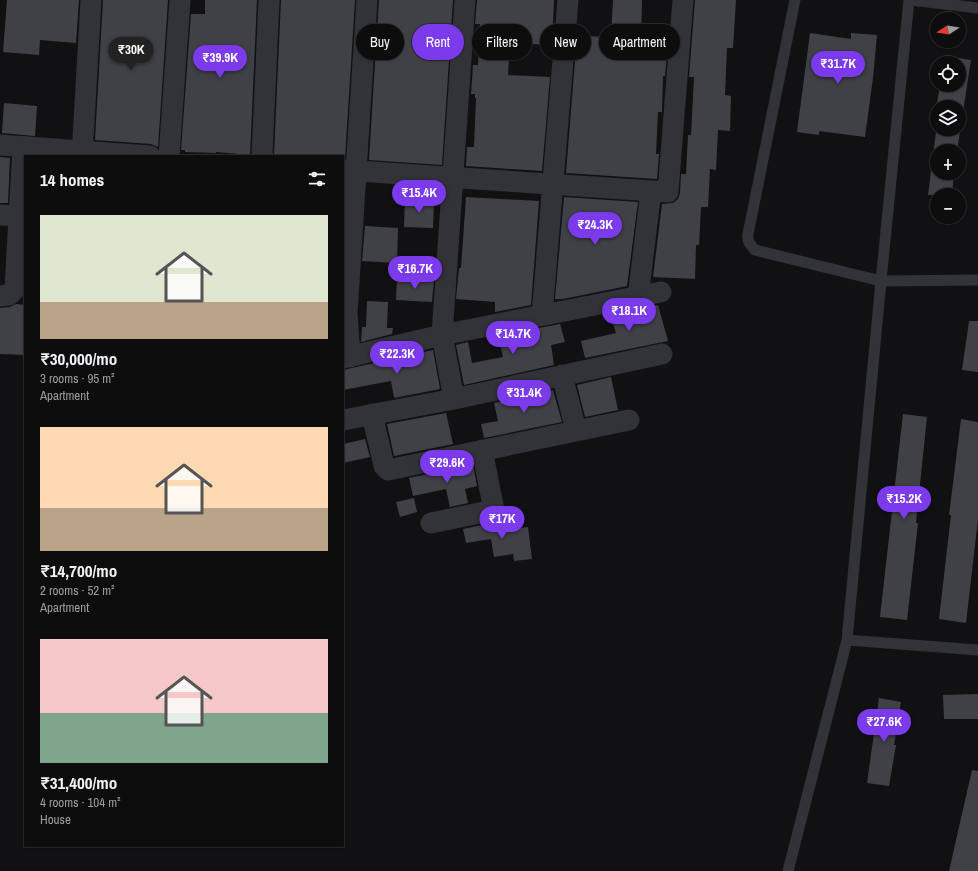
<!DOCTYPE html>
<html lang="en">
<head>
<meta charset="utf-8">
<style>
	body { margin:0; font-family:"Archivo Narrow",sans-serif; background:#161617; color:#f1f3f6; height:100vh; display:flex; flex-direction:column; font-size:15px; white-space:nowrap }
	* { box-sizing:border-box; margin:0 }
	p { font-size:13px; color:#9a9c9e }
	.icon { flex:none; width:22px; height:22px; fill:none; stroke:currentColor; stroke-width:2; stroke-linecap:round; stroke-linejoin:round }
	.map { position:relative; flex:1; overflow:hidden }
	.sheet { position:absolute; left:24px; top:155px; width:320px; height:692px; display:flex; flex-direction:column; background:#0d0d0e; border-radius:0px; box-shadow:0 1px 3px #0004,0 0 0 1px #2d2d2e }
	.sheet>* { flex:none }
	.guide { position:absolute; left:356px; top:24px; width:380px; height:36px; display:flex; gap:8px }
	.needle { width:26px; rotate:258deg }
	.fabs { position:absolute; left:930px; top:12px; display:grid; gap:8px }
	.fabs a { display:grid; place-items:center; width:36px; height:36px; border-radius:50%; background:#0d0d0e; box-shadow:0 1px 3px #0004,0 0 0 1px #2d2d2e; font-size:20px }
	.price { position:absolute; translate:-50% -34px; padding:0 9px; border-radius:14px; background:#7c3aed; color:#fff; font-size:13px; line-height:26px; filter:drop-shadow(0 1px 2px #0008) }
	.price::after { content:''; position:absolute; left:50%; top:24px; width:12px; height:9px; margin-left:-6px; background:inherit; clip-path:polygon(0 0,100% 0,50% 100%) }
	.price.on { background:#222; color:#fff }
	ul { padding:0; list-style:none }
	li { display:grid; align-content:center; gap:8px; height:212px; padding:0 16px }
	li span { display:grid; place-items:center; height:124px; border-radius:0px; color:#555 }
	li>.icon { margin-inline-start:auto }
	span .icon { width:72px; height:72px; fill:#fffc; stroke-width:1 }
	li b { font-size:17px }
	h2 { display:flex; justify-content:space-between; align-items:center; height:48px; padding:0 16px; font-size:17px }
	.tag { padding:0 14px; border-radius:18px; background:#0d0d0e; box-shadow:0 1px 3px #0004,0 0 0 1px #2d2d2e; font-size:14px; line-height:36px }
	.tag.on { background:#7c3aed; color:#fff }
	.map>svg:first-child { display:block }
	.building { fill:#404146 }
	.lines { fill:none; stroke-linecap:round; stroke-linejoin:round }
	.lane { stroke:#323338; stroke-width:11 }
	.street { stroke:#323338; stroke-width:21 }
</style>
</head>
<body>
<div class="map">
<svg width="978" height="871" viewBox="0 0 978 871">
	<rect width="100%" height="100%" fill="#111113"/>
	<path class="building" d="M7,0H79L76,43L40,40L39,55L3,52Z
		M103,0H168L158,147L151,144L95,140Z
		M205,0H257L250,155L216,152V153L185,152V150H181L191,14H205Z
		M281,0H355L345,158H343V156L274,155Z
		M379,0H453L442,165L369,160Z
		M477,0H554L552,45L510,43L508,75L550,77L542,171L466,166L467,147H474L476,98H475V94H471L473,65H478L480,24H475Z
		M613,0H642L641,40L668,41L665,76H663L662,112H658L656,154H659L657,179L566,173L577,36L611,37Z
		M695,0H736L733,48H727L725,95L731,96L730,131L718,130L716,170L710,169L708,207H701L699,245H696L695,279L653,277L662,204L673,203L678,199L680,193L681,174H686L688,135H691L694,77H689Z
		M810,33L851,39V33L877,35L873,78L865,137L819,131V135L797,132Z
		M944,56L971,60L957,151H937V173H954L952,195H928L937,124V129H959V107H937V122H934L940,85H959V63H943Z
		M4,103L37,106L35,136L2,133Z
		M0,157L10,158L8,203H0Z
		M466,197L539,201L531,305L495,312V302L456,299L459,268H461Z
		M564,197L638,202L627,286L563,299H555Z
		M405,199L434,201L433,228L404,227Z
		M365,226L398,228L397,263L362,261Z
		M397,278L434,280L432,302L396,300Z
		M367,301L388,302L387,328H393L392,334L361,342L362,327H366Z
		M16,304L25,305V355L0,354V308L10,307Z
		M658,305L668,341L585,358L581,341L616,333L610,314Z
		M969,321H978V372L962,370Z
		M560,324L565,342L551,345L554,365L464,385L456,345L468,342L472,363L503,357L498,336Z
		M433,350L440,389L394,398L391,381L343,390V370Z
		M611,377L618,410L585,417L577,385Z
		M553,390L562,422L484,438L481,424L498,421L494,403Z
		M446,413L453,444L394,456L387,424Z
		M903,414L927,417L916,523H918L907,620L880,617Z
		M961,419L978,422V519L966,623L939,619L951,515H949Z
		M365,439L370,457L343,463V444Z
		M473,465L477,486L465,489L468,503L450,507L446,489L413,496L409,478Z
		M414,498L417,512L400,517L396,502Z
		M502,518L504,530L528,527L532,559L514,561L513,554L494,557L491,539L466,543L463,529L496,522Z
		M978,694V719H944L943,695Z
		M879,698L901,702L894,745H896L889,786L867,783Z
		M972,770L978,771V871H949Z"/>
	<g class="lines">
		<path class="lane" d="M795,0L748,234C747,241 750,245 755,250L881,281L978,280
			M911,0L978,8
			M847,640L978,650
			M788,871L847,640L881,281L909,0"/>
		<path class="street" d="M0,145L150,156
			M82,156L91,0
			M169,156L180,0
			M262,156L269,0
			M343,170L668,192L683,0
			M0,215L19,216
			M0,296L9,295L15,289L23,147
			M638,297L651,191
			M542,315L568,0
			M350,357L347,313L367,0
			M343,358L442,335L661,292
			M562,375L576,430
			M454,399L442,335L465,0
			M372,414L384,466L388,470L629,420
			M343,420L454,399L662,354
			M431,523L494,510L482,450"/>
	</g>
</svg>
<div class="fabs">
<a><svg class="needle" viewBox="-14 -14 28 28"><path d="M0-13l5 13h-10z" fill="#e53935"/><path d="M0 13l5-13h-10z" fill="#9a9c9e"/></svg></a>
<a><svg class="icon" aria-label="locate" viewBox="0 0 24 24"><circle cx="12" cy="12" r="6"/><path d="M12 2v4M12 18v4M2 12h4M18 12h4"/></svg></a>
<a><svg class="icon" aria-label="layers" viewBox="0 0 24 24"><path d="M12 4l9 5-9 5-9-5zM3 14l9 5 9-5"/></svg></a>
<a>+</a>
<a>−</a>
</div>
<b class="price on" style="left:131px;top:71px">₹30K</b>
<b class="price" style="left:220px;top:79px">₹39.9K</b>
<b class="price" style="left:838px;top:85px">₹31.7K</b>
<b class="price" style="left:419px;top:214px">₹15.4K</b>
<b class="price" style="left:595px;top:246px">₹24.3K</b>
<b class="price" style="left:415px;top:290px">₹16.7K</b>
<b class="price" style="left:629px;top:332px">₹18.1K</b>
<b class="price" style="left:513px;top:355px">₹14.7K</b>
<b class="price" style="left:397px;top:375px">₹22.3K</b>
<b class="price" style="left:524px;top:414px">₹31.4K</b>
<b class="price" style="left:447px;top:484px">₹29.6K</b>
<b class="price" style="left:904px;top:520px">₹15.2K</b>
<b class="price" style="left:502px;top:540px">₹17K</b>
<b class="price" style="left:884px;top:743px">₹27.6K</b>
<div class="guide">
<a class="tag">Buy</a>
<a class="tag on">Rent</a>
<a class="tag">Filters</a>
<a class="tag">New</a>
<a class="tag">Apartment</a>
</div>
<section class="sheet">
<h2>14 homes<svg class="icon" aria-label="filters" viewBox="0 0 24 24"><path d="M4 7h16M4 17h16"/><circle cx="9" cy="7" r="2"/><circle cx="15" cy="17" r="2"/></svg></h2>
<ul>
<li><span style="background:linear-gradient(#dfe7d0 70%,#b9a48a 0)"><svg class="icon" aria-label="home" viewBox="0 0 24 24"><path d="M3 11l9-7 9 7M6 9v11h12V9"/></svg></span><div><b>₹30,000/mo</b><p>3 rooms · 95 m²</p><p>Apartment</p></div></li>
<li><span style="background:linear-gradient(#ffd9b3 65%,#b9a48a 0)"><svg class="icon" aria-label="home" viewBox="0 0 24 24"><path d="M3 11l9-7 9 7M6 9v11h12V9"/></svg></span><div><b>₹14,700/mo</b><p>2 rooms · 52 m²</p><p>Apartment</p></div></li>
<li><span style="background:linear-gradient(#f6c9c9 60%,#7fa58c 0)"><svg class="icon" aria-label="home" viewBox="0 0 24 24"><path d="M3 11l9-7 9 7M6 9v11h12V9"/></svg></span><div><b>₹31,400/mo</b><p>4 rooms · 104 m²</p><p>House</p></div></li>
</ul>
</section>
</div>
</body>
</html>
